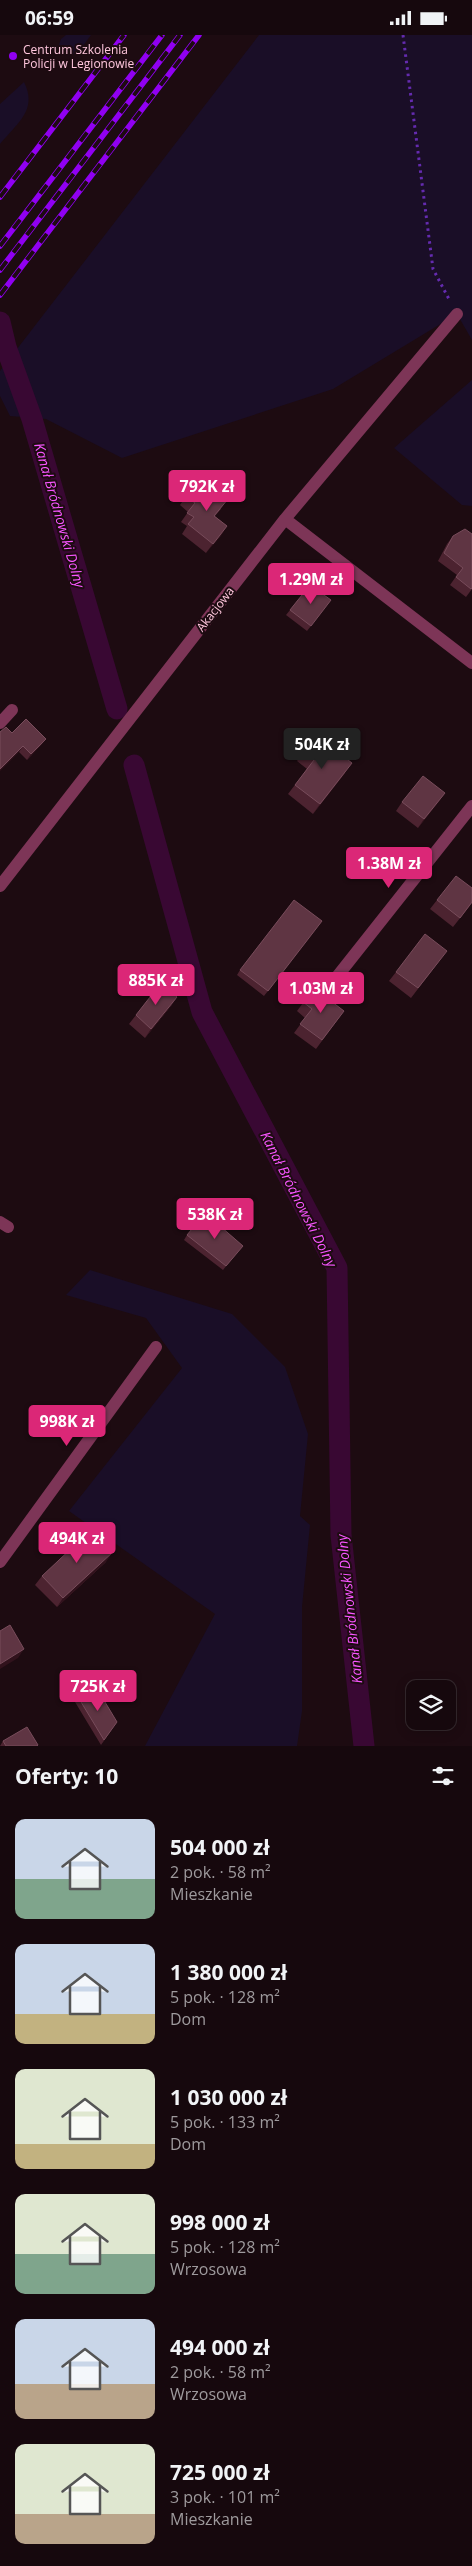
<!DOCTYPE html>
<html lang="pl">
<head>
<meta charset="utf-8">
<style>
	body { margin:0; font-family:"Open Sans",sans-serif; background:#23161b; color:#f1f3f6; height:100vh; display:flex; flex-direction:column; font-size:19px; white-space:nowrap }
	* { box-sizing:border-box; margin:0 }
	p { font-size:16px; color:#9e9a9d }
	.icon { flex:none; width:28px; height:28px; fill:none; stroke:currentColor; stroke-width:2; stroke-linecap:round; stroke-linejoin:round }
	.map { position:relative; height:1711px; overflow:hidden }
	.panel { display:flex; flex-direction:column; background:#16080d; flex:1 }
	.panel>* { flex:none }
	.controls { position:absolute; left:406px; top:1645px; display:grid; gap:10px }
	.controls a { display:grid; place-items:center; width:50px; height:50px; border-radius:10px; background:#16080d; box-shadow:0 2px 12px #0003,0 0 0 1px #35292e; font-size:25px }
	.price { position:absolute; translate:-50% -42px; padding:0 11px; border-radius:5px; background:#db2777; color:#fff; font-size:16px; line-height:32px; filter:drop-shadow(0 1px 2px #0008) }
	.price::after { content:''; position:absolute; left:50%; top:30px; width:15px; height:11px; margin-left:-8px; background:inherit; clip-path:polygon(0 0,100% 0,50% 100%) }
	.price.selected { background:#222; color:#fff }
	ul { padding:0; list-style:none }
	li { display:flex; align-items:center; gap:15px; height:125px; padding:0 15px }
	li span { display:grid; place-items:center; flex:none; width:140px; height:100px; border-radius:10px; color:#555 }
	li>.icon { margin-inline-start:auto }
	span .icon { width:60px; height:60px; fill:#fffc; stroke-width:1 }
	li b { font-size:21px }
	h2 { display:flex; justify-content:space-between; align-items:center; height:60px; padding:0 15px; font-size:21px }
	.status { display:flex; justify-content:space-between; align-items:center; height:35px; padding:0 25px; background:#16080d; direction:ltr }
	.status svg { height:14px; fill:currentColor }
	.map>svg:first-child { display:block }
	.green { fill:#1a0e27 }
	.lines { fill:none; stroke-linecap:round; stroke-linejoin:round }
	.canal { stroke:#390833; stroke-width:21 }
	.path { stroke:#642baf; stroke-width:3; stroke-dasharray:2.5 4; stroke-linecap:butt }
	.minor { stroke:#7d3557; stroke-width:12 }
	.rail-casing { stroke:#9000f2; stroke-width:5.5 }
	.rail { stroke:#1d0b11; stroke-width:4; stroke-dasharray:11; stroke-linecap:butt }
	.wall { fill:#4c2330 }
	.shaded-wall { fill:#31121c }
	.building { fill:#5f3543; stroke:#784c5b }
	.poi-dot { fill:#9000f2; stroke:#1d0b11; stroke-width:2 }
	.labels { text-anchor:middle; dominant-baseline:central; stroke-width:4; stroke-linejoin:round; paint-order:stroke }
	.poi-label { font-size:12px; fill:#ffc7dd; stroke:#1d0b11; text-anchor:start }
	.street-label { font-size:12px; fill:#ffc7dd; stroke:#1d0b11 }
	.water-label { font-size:14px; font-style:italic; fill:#f855ff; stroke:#1d0b11 }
</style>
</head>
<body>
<div class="status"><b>06:59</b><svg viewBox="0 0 49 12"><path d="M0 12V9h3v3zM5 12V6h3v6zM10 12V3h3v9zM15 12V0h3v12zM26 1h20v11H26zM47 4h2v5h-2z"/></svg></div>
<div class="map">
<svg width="472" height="1711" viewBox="0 0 472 1711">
	<rect width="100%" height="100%" fill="#1d0b11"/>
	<path class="green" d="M66,0H91C83,11 69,33 58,12L61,4Z
		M259,0H472V305L457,279L333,354L122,423L46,384L10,381L0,361V336Z
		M24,47C38,75 17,88 0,109V69Z
		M472,345V471L462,470L394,413Z
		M90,1235L232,1279L285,1332L308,1399L300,1481L310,1490L302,1572V1676L297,1711H145L215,1579L69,1476L182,1333L146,1283L66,1260Z"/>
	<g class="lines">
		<path class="canal" d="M0,287L6,312L32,384L117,674
			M134,730L202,977L337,1233L341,1500L364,1711"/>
		<path class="path" d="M403,0L433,234L450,266"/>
		<path class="minor" d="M285,484L472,628
			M0,688L12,675
			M0,851L285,484L457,279
			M328,953L472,771
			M0,1187L8,1192
			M0,1527L156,1312"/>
		<defs>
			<path id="rail" d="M0,162L124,0
				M0,211L162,0
				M0,235L180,0
				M0,260L199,0"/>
		</defs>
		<use href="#rail" class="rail-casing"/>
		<use href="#rail" class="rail"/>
	</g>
	<path class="wall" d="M186,461L221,474L215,481L227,491L206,518L182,499L187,491L181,487L188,477L180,470Z
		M472,499V554L466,562L450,550L457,540L438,526L447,509L453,501Z
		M331,565L307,596L286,580L290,575Z
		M12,698L46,704L41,710L27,725L19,717Z
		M303,717L345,738L313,779L288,759L307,734L297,726Z
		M445,758L418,793L396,776L402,767Z
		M437,865L472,868L453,892L430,874Z
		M322,886L264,961L237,940L240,935Z
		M440,925L411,963L389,946L396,937Z
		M314,953L344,976L316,1014L294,998L305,983L297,976Z
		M177,962L171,971L145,1003L129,989L136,980Z
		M187,1200L239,1215L223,1235L184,1205Z
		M106,1527L57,1572L35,1550L42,1541Z
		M78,1662L117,1687L101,1710L75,1667Z
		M3,1706L38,1710V1711H0Z"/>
	<path class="shaded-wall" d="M227,491L221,501L206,518Z
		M46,704L41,710L27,725L31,719Z
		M23,711L19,717L0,736V734Z
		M352,728L345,738L313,779L320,769Z
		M445,758L438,768L418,793L424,784Z
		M177,962L171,971L145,1003L151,994Z
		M113,1517L106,1527L57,1572L63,1563Z
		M24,1614L18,1623L0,1634V1629Z"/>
	<path class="building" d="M197,447L206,454L210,450L228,464L214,481L227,491L213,509L188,489L194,482L187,478L195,468L186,461Z
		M465,494L472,499V553L471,554L456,542L463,533L444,518L453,501Z
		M310,550L331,565L311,591L290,575Z
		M26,684L46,704L31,719L23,711L0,734V697L6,692L12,698Z
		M316,700L352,728L320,769L295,750L314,725L303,717Z
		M423,741L445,758L424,784L402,767Z
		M456,841L472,853V867L460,883L437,865Z
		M294,865L322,886L268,956L240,935Z
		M425,899L447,916L418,953L396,937Z
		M161,948L177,962L151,994L136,980Z
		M314,953L344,976L322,1005L300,989L312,974L303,967Z
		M205,1178L243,1211L226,1231L187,1200Z
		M91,1495L113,1517L63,1563L42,1541Z
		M10,1590L24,1614L0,1629V1596Z
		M96,1652L117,1687L104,1705L78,1662Z
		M27,1692L38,1710L37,1711H6L3,1706Z"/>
	<circle class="poi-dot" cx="13" cy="21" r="5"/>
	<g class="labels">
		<g class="poi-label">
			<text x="23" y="14">Centrum Szkolenia<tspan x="23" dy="14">Policji w Legionowie</tspan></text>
		</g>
		<g class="street-label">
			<text transform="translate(215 574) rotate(-52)">Akacjowa</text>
		</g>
		<g class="water-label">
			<text transform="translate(60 480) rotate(74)">Kanał Bródnowski Dolny</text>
			<text transform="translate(299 1164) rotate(63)">Kanał Bródnowski Dolny</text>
			<text transform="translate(349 1574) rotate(-96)">Kanał Bródnowski Dolny</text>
		</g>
	</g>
</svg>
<div class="controls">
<a><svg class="icon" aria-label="layers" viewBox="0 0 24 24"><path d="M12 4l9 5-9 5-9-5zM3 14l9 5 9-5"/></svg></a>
</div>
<b class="price" style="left:207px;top:477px">792K zł</b>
<b class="price" style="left:311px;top:570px">1.29M zł</b>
<b class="price selected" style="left:322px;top:735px">504K zł</b>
<b class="price" style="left:389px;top:854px">1.38M zł</b>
<b class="price" style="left:156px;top:971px">885K zł</b>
<b class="price" style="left:321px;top:979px">1.03M zł</b>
<b class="price" style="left:215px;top:1205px">538K zł</b>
<b class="price" style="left:67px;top:1412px">998K zł</b>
<b class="price" style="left:77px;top:1529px">494K zł</b>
<b class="price" style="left:98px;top:1677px">725K zł</b>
</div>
<section class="panel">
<h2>Oferty: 10<svg class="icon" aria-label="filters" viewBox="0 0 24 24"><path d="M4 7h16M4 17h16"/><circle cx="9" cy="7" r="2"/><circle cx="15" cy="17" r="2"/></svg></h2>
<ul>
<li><span style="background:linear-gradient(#c9d6e8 60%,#7fa58c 0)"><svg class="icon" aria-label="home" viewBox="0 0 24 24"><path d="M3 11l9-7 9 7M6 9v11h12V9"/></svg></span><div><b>504 000 zł</b><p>2 pok. · 58 m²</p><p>Mieszkanie</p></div></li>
<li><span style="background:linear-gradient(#c9d6e8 70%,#c2b280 0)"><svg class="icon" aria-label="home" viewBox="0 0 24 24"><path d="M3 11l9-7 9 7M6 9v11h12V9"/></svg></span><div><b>1 380 000 zł</b><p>5 pok. · 128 m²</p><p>Dom</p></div></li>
<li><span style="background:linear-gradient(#dfe7d0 75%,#c2b280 0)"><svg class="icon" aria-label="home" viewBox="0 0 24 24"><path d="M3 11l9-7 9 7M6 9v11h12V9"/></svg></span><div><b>1 030 000 zł</b><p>5 pok. · 133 m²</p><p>Dom</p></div></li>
<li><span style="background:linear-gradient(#dfe7d0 60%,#7fa58c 0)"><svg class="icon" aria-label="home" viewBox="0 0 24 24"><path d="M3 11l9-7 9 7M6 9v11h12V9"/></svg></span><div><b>998 000 zł</b><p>5 pok. · 128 m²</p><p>Wrzosowa</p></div></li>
<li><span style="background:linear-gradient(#c9d6e8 65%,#b9a48a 0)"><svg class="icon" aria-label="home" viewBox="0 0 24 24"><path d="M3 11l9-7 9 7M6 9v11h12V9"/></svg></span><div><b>494 000 zł</b><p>2 pok. · 58 m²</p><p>Wrzosowa</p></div></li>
<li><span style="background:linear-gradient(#dfe7d0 70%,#b9a48a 0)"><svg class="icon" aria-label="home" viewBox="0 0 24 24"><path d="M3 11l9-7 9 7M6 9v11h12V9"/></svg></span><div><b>725 000 zł</b><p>3 pok. · 101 m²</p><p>Mieszkanie</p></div></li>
</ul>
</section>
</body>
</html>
